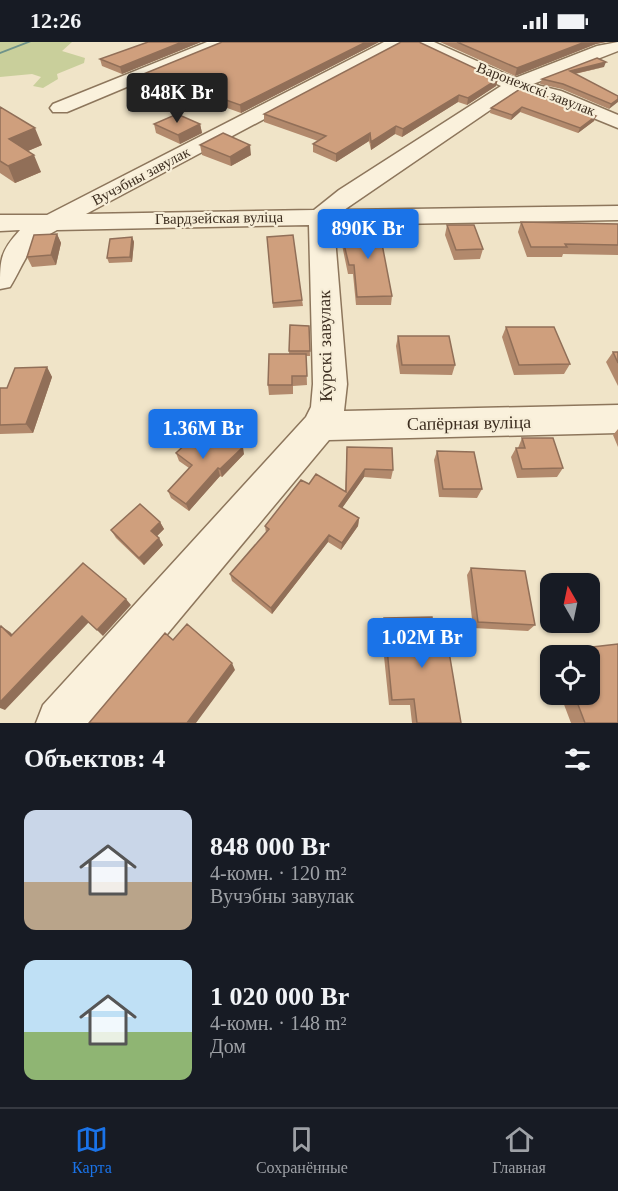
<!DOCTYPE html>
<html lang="ru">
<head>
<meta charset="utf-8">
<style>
	body { margin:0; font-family:Georgia,serif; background:#20242c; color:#f1f3f6; height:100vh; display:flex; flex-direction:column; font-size:22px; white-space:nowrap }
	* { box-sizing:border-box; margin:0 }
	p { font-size:20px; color:#9ea1a6 }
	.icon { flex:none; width:33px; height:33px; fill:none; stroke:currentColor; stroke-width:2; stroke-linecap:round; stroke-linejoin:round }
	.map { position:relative; height:681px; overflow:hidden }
	.drawer { display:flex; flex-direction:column; background:#171b24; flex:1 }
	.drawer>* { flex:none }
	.needle { width:39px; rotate:351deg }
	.controls { position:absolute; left:540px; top:531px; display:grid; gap:12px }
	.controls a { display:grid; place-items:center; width:60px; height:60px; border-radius:12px; background:#171b24; box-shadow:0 2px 4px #0004; font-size:30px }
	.price { position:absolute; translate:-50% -51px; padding:0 14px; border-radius:6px; background:#1a73e8; color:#fff; font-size:20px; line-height:39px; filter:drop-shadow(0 2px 3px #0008) }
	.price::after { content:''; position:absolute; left:50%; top:36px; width:18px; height:14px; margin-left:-9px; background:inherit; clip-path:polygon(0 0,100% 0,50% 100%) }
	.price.current { background:#222; color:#fff }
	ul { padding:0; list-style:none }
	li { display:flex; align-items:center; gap:18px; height:150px; padding:0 24px }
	li span { display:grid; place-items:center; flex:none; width:168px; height:120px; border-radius:12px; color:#555 }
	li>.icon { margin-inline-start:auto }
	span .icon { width:72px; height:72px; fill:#fffc; stroke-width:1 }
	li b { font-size:26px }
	h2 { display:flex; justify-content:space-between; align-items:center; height:72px; padding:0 24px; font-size:26px }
	.status { display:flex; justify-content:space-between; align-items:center; height:42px; padding:0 30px; background:#171b24; direction:ltr }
	.status svg { height:16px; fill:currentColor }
	.menu { display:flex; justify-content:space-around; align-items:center; height:84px; border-top:2px solid #363941; background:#171b24; font-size:16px; color:#9ea1a6 }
	.menu a { display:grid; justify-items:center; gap:3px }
	.menu .current { color:#1a73e8 }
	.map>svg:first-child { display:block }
	.green { fill:#c9cf9b }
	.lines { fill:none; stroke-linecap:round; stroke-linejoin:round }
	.stream { fill:#6f938a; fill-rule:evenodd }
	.minor-casing { stroke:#8d765c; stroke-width:3 }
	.minor { fill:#faf1dc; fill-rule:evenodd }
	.wall { fill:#b2896c }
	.shaded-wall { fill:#916f58 }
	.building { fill:#cf9f7d; stroke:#916f58; stroke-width:1.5 }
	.labels { text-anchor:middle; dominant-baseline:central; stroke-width:4.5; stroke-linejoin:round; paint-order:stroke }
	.far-street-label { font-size:15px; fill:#3d2e20; stroke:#f7eed8 }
	.street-label { font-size:18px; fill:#3d2e20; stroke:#f7eed8 }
</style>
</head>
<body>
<div class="status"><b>12:26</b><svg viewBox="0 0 49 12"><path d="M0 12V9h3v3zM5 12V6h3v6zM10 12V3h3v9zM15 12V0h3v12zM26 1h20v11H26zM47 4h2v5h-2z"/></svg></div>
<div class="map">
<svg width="618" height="681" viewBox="0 0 618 681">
	<rect width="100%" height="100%" fill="#f0e4c8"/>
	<path class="green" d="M0,0H72L62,9L85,16L84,21L57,32L58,37L43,46L33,44L41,35L32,32L0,35Z"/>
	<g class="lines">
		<path class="stream" d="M26,0H31L0,12V10Z"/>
		<defs>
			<path id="minor" d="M207,0H229L227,3L67,70H53L50,66L53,62Z
				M384,0H405L403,3L86,172L314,168L339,148L501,44L415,3L413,0H434L515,36L597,4L618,0V9L533,42L561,49L618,73V86L547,57L518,49L344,168L618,164V178L334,183L347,342L344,369L618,363V391L329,398L93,681H36L43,663L306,375L311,365L313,342L309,183L57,188C26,204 27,217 10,245L0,247C0,217 0,210 20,188L0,189V173H47Z"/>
		</defs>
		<use href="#minor" class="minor-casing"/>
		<use href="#minor" class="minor"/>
	</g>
	<path class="wall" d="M148,0H201L122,32L102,24L100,17Z
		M222,0H379L241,71L166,44L164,50L143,41L141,33Z
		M440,0H606L596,2L515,34Z
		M604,25L575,32L618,54L609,67L562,47L540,42L542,37Z
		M498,37L496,44L467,63L458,60L402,95L395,92L371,108L369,99L336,120L313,110V102L318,99L264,80V72Z
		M520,47L596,74L594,79L578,91L520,70L511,78L490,71L491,66Z
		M0,65L42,103L28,109L41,130L15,141L0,131Z
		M154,82H200L202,91L180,102L156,91Z
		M200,103L251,113L231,124L202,113Z
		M521,180L618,182V213L563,212L562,215H527L518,190Z
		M347,182L392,254L391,263H356L353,232H348L342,203V194H347Z
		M447,183L483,207L480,217L454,218L445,193Z
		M57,192L61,201L56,223L32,225L27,215Z
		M132,195L134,200L132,220L109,221L107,216Z
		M267,195L302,258L303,264L273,266Z
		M290,283L309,284L310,314H306L307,343L293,344V352L269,353L268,343L289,312Z
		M506,285L570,322L564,332L514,333L502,295Z
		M398,294L455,323L452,333L400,332L396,304Z
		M613,310H618V344L606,320Z
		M47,325L52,335L33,391L0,392V346H7Z
		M618,387V405L613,393Z
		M522,396L563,426L557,435L517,436L511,415L516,406H518Z
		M347,405L393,428L391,437L364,435L342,466L359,476L358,484L341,508L328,500L272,572L232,539L230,532L266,491L265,484L309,442L345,450Z
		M437,409L482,447L477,456L439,455L434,418Z
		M176,411L244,412L222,435L220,434L189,469L171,456L168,449L189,426L179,419Z
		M160,480L164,487L157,494L163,503L144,523L116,496L111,488Z
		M471,526L535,583L528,589L473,586L467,533Z
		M384,576L434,592L461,681H412L410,663H389L381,585Z
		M618,602V681H571L560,652H590V614H552L558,609Z
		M550,615V625L548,617Z"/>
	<path class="shaded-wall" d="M182,0H201L122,32L120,25Z
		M366,0H379L241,71L240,63Z
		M585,0H606L596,2L515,34L517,26Z
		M606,20L604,25L569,33L570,29Z
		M164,36L166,44L164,50L162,42Z
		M498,37L496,44L467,63L468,56Z
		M459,53L458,60L402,95L403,87Z
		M618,57V60L609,67L611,62Z
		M522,65L520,70L511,78L512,73Z
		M596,74L594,79L578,91L580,86Z
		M200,82L202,91L180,102L178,93Z
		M396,84L395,92L371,108V100Z
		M35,86L42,103L16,114L9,97Z
		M370,91L369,99L336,120V112Z
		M250,103L251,113L231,124L230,115Z
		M34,113L41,130L15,141L8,124Z
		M57,192L61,201L56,223L51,213Z
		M132,195L134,200L132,220L130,215Z
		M47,325L52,335L33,391L26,382Z
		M243,405L244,412L222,435L220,427Z
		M218,426L220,434L189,469L186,462Z
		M365,427L364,435L338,472L339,464Z
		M359,476L358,484L341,508L342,501Z
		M160,480L164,487L155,496L151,489Z
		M329,493L328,500L272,572L271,566Z
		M159,496L163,503L144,523L139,516Z
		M126,557L131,563L103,594L97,588Z
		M82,574L89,580L5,668L0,666V660Z
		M1,584L10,590L19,599L11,594Z
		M232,621L235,628L196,681H187Z"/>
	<path class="building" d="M148,0H182L120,25L100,17Z
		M222,0H366L240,63L164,36L162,42L141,33Z
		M401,0H419L498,37L468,56L459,53L403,87L396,84L371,100L370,91L336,112L313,102L326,94L264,72Z
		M457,0H585L517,26Z
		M597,16L606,20L570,29L618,54V57L611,62L563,42L542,37Z
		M520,47L548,55L596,74L580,86L522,65L512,73L491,66Z
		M0,65L35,86L9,97L34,113L8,124L0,119Z
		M177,72L200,82L178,93L154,82Z
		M223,91L250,103L230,115L200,103Z
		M521,180L618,182V203L565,202L567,205H531Z
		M378,181L392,254L357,255L354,223H349L342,194H349L347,182Z
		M447,183H474L483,207L456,208Z
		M57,192L51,213L27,215L34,193Z
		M293,193L302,258L273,261L267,195Z
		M132,195L130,215L107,216L110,197Z
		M290,283L309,284L310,309H289Z
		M506,285H554L570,322L519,323Z
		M398,294H449L455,323H402Z
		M613,310H618V321Z
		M269,312H306L307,334H292V343H268Z
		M47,325L26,382L0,383V346H7L15,326Z
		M209,381L243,405L220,427L218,426L186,462L168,449L192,423L176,411Z
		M522,396H553L563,426L522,427L516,406H525Z
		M347,405L392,406L393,428L365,427L339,464L359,476L342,501L329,493L271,566L230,532L269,487L265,484L301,438L309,442L316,432L346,450Z
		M437,409L474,410L482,447H443Z
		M140,462L160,480L151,489L159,496L139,516L111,488Z
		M83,521L126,557L97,588L82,574L0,660V586L1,584L11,594Z
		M471,526L525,529L535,583L478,580Z
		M432,575L434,592H446L461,681H417L414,657L392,658L384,576Z
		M187,582L232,621L187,681H89L165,591L173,598Z
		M618,602V681H585L574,652H590V614H560L558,609Z"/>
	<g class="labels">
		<g class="far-street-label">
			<text transform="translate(536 47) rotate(21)">Варонежскі завулак</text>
			<text transform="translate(141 134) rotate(-28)">Вучэбны завулак</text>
			<text transform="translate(219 176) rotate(-1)">Гвардзейская вуліца</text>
		</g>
		<g class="street-label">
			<text transform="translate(325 304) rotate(-91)">Курскі завулак</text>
			<text transform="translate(469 381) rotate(-1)">Сапёрная вуліца</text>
		</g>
	</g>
</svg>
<div class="controls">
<a><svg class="needle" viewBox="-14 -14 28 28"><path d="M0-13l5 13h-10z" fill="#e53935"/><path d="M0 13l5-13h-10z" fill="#9ea1a6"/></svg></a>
<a><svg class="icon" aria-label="locate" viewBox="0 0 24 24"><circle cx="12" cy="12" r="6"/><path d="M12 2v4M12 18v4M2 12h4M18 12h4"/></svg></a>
</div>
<b class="price current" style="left:177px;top:82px">848K Br</b>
<b class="price" style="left:368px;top:218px">890K Br</b>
<b class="price" style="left:203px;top:418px">1.36M Br</b>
<b class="price" style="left:422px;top:627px">1.02M Br</b>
</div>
<section class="drawer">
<h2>Объектов: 4<svg class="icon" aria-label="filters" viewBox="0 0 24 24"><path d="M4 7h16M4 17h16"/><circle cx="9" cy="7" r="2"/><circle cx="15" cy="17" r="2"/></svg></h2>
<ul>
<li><span style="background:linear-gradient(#c9d6e8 60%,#b9a48a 0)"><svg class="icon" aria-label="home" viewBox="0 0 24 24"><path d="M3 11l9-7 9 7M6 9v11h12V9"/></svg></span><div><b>848 000 Br</b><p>4-комн. · 120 m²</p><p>Вучэбны завулак</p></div></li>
<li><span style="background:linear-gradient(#bfe0f5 60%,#8fb573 0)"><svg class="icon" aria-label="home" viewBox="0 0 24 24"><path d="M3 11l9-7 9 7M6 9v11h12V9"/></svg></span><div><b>1 020 000 Br</b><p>4-комн. · 148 m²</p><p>Дом</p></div></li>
</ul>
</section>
<nav class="menu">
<a class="current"><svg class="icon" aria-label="map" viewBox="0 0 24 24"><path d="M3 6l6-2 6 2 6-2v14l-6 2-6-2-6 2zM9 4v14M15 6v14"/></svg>Карта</a>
<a><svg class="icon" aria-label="saved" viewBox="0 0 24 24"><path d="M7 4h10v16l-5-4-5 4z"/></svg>Сохранённые</a>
<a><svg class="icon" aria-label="home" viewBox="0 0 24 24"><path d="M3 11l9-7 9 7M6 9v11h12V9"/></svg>Главная</a>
</nav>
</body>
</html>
